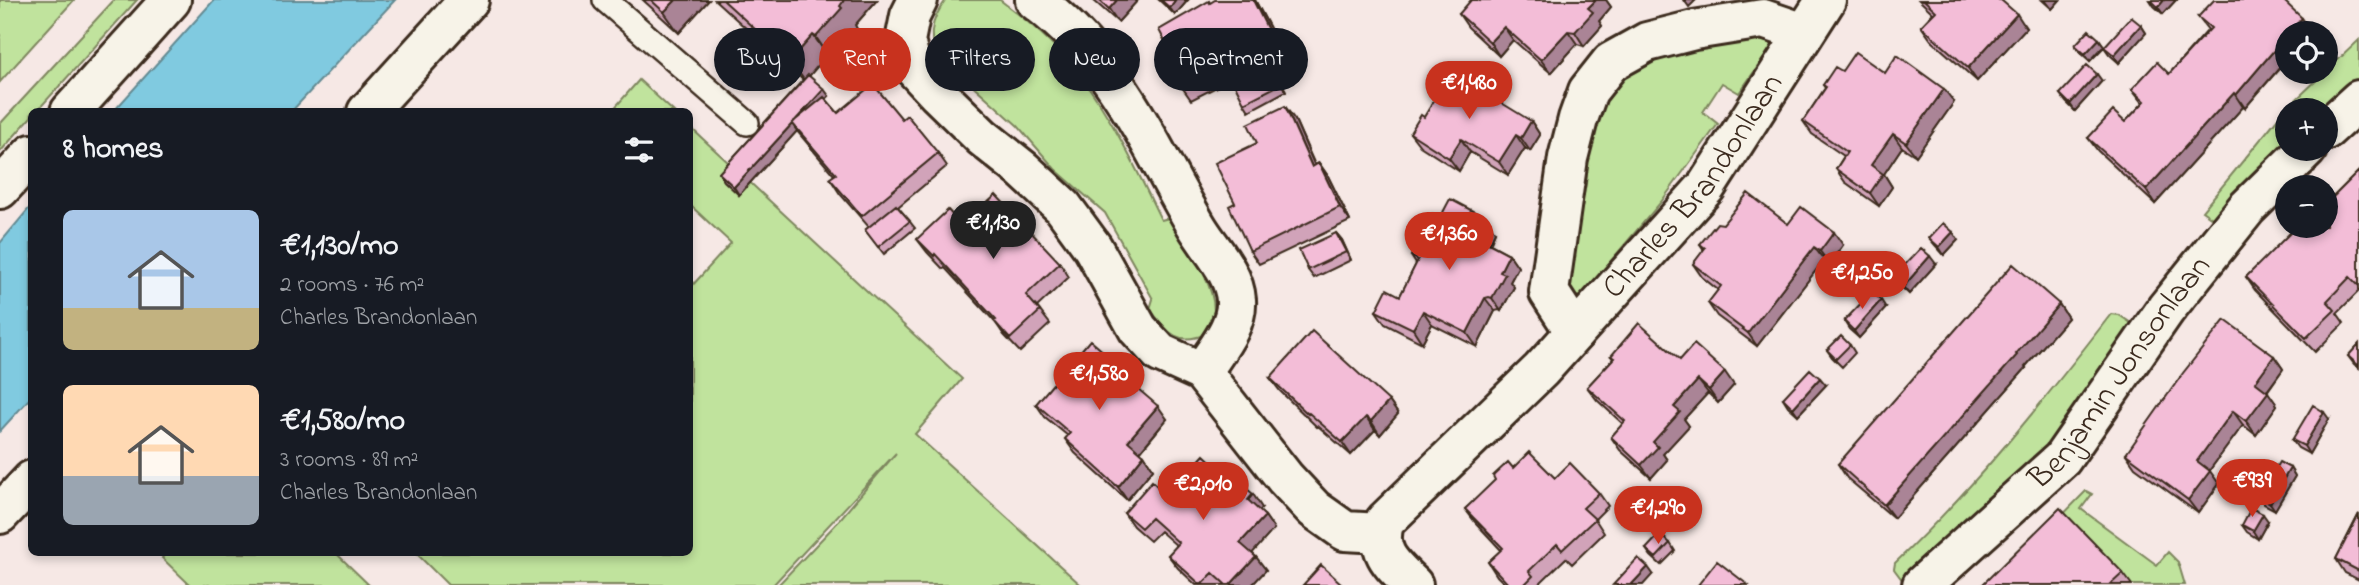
<!DOCTYPE html>
<html lang="en">
<head>
<meta charset="utf-8">
<style>
	body { margin:0; font-family:"Indie Flower",sans-serif; background:#20242c; color:#f1f3f6; height:100vh; display:flex; flex-direction:column; font-size:26px; white-space:nowrap }
	* { box-sizing:border-box; margin:0 }
	p { font-size:23px; color:#9ea1a6 }
	.icon { flex:none; width:38px; height:38px; fill:none; stroke:currentColor; stroke-width:2; stroke-linecap:round; stroke-linejoin:round }
	.map { position:relative; flex:1; overflow:hidden }
	.panel { position:absolute; left:28px; top:108px; width:665px; height:448px; display:flex; flex-direction:column; background:#171b24; border-radius:10px; box-shadow:0 4px 10px #0003 }
	.panel>* { flex:none }
	.top-card { position:absolute; left:714px; top:28px; width:665px; height:63px; display:flex; gap:14px }
	.tools { position:absolute; left:2275px; top:21px; display:grid; gap:14px }
	.tools a { display:grid; place-items:center; width:63px; height:63px; border-radius:50%; background:#171b24; box-shadow:0 4px 10px #0003; font-size:35px }
	.price { position:absolute; translate:-50% -60px; padding:0 16px; border-radius:24px; background:#c8321e; color:#fff; font-size:23px; line-height:46px; filter:drop-shadow(0 2px 4px #0008) }
	.price::after { content:''; position:absolute; left:50%; top:42px; width:21px; height:16px; margin-left:-10px; background:inherit; clip-path:polygon(0 0,100% 0,50% 100%) }
	.price.on { background:#222; color:#fff }
	ul { padding:0; list-style:none }
	li { display:flex; align-items:center; gap:21px; height:175px; padding:0 35px }
	li span { display:grid; place-items:center; flex:none; width:196px; height:140px; border-radius:10px; color:#555 }
	li>.icon { margin-inline-start:auto }
	span .icon { width:84px; height:84px; fill:#fffc; stroke-width:1 }
	li b { font-size:30px }
	h2 { display:flex; justify-content:space-between; align-items:center; height:84px; padding:0 35px; font-size:30px }
	.tag { padding:0 24px; border-radius:32px; background:#171b24; box-shadow:0 4px 10px #0003; font-size:24px; line-height:63px }
	.tag.on { background:#c8321e; color:#fff }
	.map>svg:first-child { display:block }
	.green { fill:#c0e39d; stroke:#7e865e; stroke-width:2 }
	.water { fill:#80cae0; stroke:#648a92; stroke-width:2 }
	.lines { fill:none; stroke-linecap:round; stroke-linejoin:round }
	.lane-casing { stroke:#3b2a1e; stroke-width:28 }
	.street-casing { stroke:#3b2a1e; stroke-width:44 }
	.secondary-casing { stroke:#3b2a1e; stroke-width:44 }
	.lane { stroke:#f7f3e8; stroke-width:23 }
	.street { stroke:#f7f3e8; stroke-width:38 }
	.secondary { stroke:#f7f3e8; stroke-width:38 }
	.wall { fill:#d1a3b9; stroke:#3b2a1e; stroke-width:2 }
	.shaded-wall { fill:#aa8496; stroke:#3b2a1e; stroke-width:2 }
	.building { fill:#f3bdd7; stroke:#3b2a1e; stroke-width:2 }
	.labels { text-anchor:middle; dominant-baseline:central; stroke-width:6; stroke-linejoin:round; paint-order:stroke }
	.street-label { font-size:32px; fill:#3b2a1e; stroke:#f7f3e8 }
</style>
</head>
<body>
<div class="map">
<svg width="2359" height="585" viewBox="0 0 2359 585">
	<rect width="100%" height="100%" fill="#f6e8e5"/>
	<filter id="ink" filterUnits="userSpaceOnUse"><feTurbulence type="fractalNoise" baseFrequency=".0143" numOctaves="2"/><feDisplacementMap in="SourceGraphic" scale="14" xChannelSelector="R" yChannelSelector="G"/><feConvolveMatrix kernelMatrix="1 2 1 2 8 2 1 2 1" color-interpolation-filters="sRGB"/></filter>
	<g filter="url(#ink)">
		<path class="green" d="M0,0H74L0,82Z
			M114,0H137L36,112H32L31,117L0,152V124Z
			M946,0H1000C1028,21 1058,46 1079,74C1113,119 1137,170 1161,220L1169,218C1185,243 1220,288 1213,318C1211,323 1208,329 1206,334C1176,347 1167,331 1150,309L1153,299L1105,213L1055,169L1018,126L949,64H939C928,38 929,22 946,0Z
			M1763,37L1773,45L1739,93L1722,83L1703,112L1718,124L1661,202L1580,297L1569,294L1567,285L1586,183L1592,113L1629,68L1668,53Z
			M2359,40V79L2319,110H2287V140L2212,218L2202,211L2282,113Z
			M639,80L674,112H611Z
			M690,127L962,379L915,434L1081,585H778L835,525L896,453L773,585H448L416,553H690V288L731,243L690,205Z
			M2111,314L2119,315L2137,327L2084,401L2041,453L1951,542L1903,581L1894,569L1895,563C1975,487 2043,402 2111,314Z
			M2086,491L2092,494L2081,509L2157,565L2168,552L2178,562L2185,585H2129L2041,537Z
			M166,553H336L369,585H190L162,558Z"/>
		<path class="water" d="M214,0H395L291,112H113Z
			M31,206V397L0,431V243Z"/>
		<g class="lines">
			<defs>
				<path id="lane" d="M605,0L747,123"/>
				<g id="street">
					<path d="M918,0L910,16L905,41L912,66L938,94L982,137L1022,169L1063,207L1093,248L1138,329L1160,353L1202,372L1285,478L1314,509L1345,531L1381,533"/>
					<path d="M1035,0C1117,62 1147,141 1196,225C1210,249 1234,272 1236,300C1238,326 1215,351 1202,372"/>
					<path d="M2326,130L2359,100"/>
					<path d="M1575,332L1549,292L1568,158L1578,119L1588,91L1611,62L1647,42L1694,30L1763,19L1804,33"/>
					<path id="s1" d="M1413,585C1393,566 1374,551 1385,521L1541,370L1706,187L1826,0"/>
					<path id="s2" d="M1922,585L2062,459L2166,309L2247,208L2307,149"/>
				</g>
				<path id="secondary" d="M70,112L171,0
					M367,112L469,0
					M0,189L32,154
					M0,514L32,480"/>
			</defs>
			<use href="#lane" class="lane-casing"/>
			<use href="#street" class="street-casing"/>
			<use href="#secondary" class="secondary-casing"/>
			<use href="#lane" class="lane"/>
			<use href="#street" class="street"/>
			<use href="#secondary" class="secondary"/>
		</g>
		<path class="wall" d="M643,0H709L679,33Z
			M715,0H877L855,25L857,29L830,58L827,55L809,76L829,96L826,99L838,113L902,119L938,153L947,166L898,207L915,228L884,254L865,230L869,227L840,194L831,180L834,175L797,131L739,195L724,181L719,173L803,80Z
			M1093,0H1138L1118,22Z
			M1159,0H1188L1175,15Z
			M1255,0L1283,53L1191,100L1182,87L1175,61L1210,3Z
			M1481,0H1606L1611,7L1599,21L1602,26L1584,46L1577,44L1551,73L1513,40L1499,56L1468,27L1459,14Z
			M1919,0H2001L2026,28L1977,81L1931,40L1921,26L1933,13Z
			M2042,0H2060L2052,9Z
			M2150,0H2176L2163,14L2154,6Z
			M2198,17L2312,31L2245,108L2243,107L2155,204L2098,151L2088,138L2125,122L2143,103L2132,89L2169,74L2208,30Z
			M2141,25L2146,33L2119,63L2109,54L2104,47L2090,61L2080,52L2075,45L2099,39L2104,46Z
			M1271,64L1286,91L1249,111L1244,103Z
			M1842,71L1885,73L1954,102L1916,156L1902,147L1884,174L1892,187L1879,206L1845,182L1836,169L1844,156L1812,134L1803,121L1825,88L1823,85Z
			M2102,81L2075,111L2066,102L2060,94Z
			M1295,120L1315,165L1319,163L1328,176L1350,221L1259,264L1250,251L1235,203L1257,143Z
			M1531,121L1540,135L1530,151L1525,148L1508,175L1470,152L1459,171L1420,146L1410,133Z
			M2359,171V291L2337,313L2344,323L2315,352L2255,290L2246,277L2333,197Z
			M1440,218L1495,232L1490,244L1509,254L1518,267L1510,282L1514,287L1501,311L1499,310L1495,311L1477,347L1432,324L1422,343L1385,324L1376,311L1400,296L1416,264L1411,256Z
			M1723,224H1788L1843,245L1829,264L1824,260L1757,346L1717,316L1708,303L1718,290L1702,277L1693,264L1704,250L1700,244Z
			M962,226L1060,263L1069,277L1037,307L1050,324L1020,352L1004,335L995,322L945,268L943,269L927,252L917,239Z
			M1336,233L1342,240L1351,260L1314,278L1308,270Z
			M1929,238L1958,240L1944,255L1935,245Z
			M1936,264L1909,294L1899,285L1893,277Z
			M2059,304L2068,318L2025,367L2026,368L1894,518L1847,478L1838,464Z
			M1886,308L1859,338L1849,329L1844,321Z
			M2359,344V368L2354,364L2348,356Z
			M1850,345L1855,353L1842,367L1832,357L1827,350Z
			M1611,356L1680,360L1734,385L1718,403L1708,393L1684,419L1689,426L1663,454L1667,460L1651,478L1620,450L1611,437L1623,424L1597,400L1587,387L1613,359Z
			M2274,356L2283,369L2267,392L2277,405L2256,435L2243,425L2209,471L2219,484L2198,513L2135,467L2126,454Z
			M1128,373L1137,386L1136,388L1167,419L1140,452L1144,455L1153,469L1127,500L1075,453L1065,439L1068,436L1045,417L1036,404Z
			M1270,378L1389,401L1398,414L1380,435L1375,430L1351,455L1318,426L1317,427L1280,391Z
			M1826,385L1798,415L1788,406L1783,398Z
			M2329,419L2309,454L2298,448L2292,440Z
			M1513,468L1555,478L1599,493L1608,506L1595,519L1604,533L1572,564L1566,558L1539,584L1540,585H1506L1497,576L1488,562L1501,550L1475,522L1465,509Z
			M2290,468L2295,476L2275,510L2264,504L2259,496Z
			M1167,496L1262,508L1259,511L1265,516L1274,529L1252,553L1256,557L1266,570L1252,585H1196L1178,568L1168,555L1177,546L1160,531L1150,541L1133,526L1124,513Z
			M2359,514V580L2345,573L2336,559Z
			M2268,521L2258,539L2247,532L2242,525Z
			M1670,543L1675,551L1661,565L1651,556L1646,549Z
			M2123,573L2132,585H1982Z"/>
		<path class="shaded-wall" d="M676,0H709L679,33L664,12Z
			M844,0H877L855,25L857,29L830,58L816,37Z
			M1117,0H1138L1118,22L1109,9Z
			M1176,0H1188L1175,15L1170,8Z
			M1253,0H1255L1283,53L1273,40Z
			M1596,0H1606L1611,7L1599,21L1602,26L1584,46L1575,32L1588,8Z
			M1684,0H1696L1689,7Z
			M2045,0H2060L2052,9Z
			M2164,0H2176L2163,14L2158,7Z
			M2017,14L2026,28L1977,81L1968,68Z
			M2302,18L2312,31L2310,33H2289Z
			M2141,25L2146,33L2119,63L2114,55Z
			M1504,27L1513,40L1499,56L1490,42Z
			M1568,31L1577,44L1551,73L1541,60Z
			M813,35L827,55L805,81L790,61Z
			M2287,35V59L2245,108L2236,95Z
			M2099,39L2104,46L2090,61L2085,54Z
			M1271,64L1276,72L1286,91L1281,84Z
			M2097,74L2102,81L2075,111L2070,104Z
			M824,89L829,96L798,130L792,124Z
			M1944,89L1954,102L1916,156L1906,143Z
			M2234,93L2243,107L2155,204L2146,190Z
			M1285,106L1295,120L1321,180L1312,167Z
			M1531,121L1540,135L1530,151L1521,138Z
			M792,124L797,131L739,195L734,187Z
			M1893,134L1902,147L1884,174L1892,187L1879,206L1870,193L1871,165Z
			M1516,135L1525,148L1508,175L1499,162Z
			M1461,139L1470,152L1459,171L1449,158Z
			M1319,163L1328,176L1350,221L1340,207Z
			M1486,218L1495,232L1486,251L1477,237Z
			M1834,232L1843,245L1829,264L1820,251Z
			M1953,232L1958,240L1944,255L1939,247Z
			M1336,233L1342,240L1351,260L1346,252Z
			M1814,247L1824,260L1757,346L1748,333Z
			M1509,254L1518,267L1510,282L1514,287L1501,311L1492,298L1500,272Z
			M1930,256L1936,264L1909,294L1903,287Z
			M1485,298L1495,311L1477,347L1467,333Z
			M1881,300L1886,308L1859,338L1854,331Z
			M2059,304L2068,318L2025,367L2026,368L1894,518L1884,505Z
			M1423,311L1432,324L1422,343L1413,329Z
			M2274,356L2283,369L2264,395L2255,382Z
			M1725,372L1734,385L1718,403L1709,390Z
			M1128,373L1137,386L1133,391L1124,377Z
			M1820,378L1826,385L1798,415L1793,408Z
			M1698,380L1708,393L1684,419L1689,426L1663,454L1667,460L1651,478L1641,465L1653,442L1674,407Z
			M2268,392L2277,405L2256,435L2246,421Z
			M1389,401L1398,414L1380,435L1371,421Z
			M1158,406L1167,419L1137,455L1128,441Z
			M2233,411L2243,425L2206,475L2197,461Z
			M2324,412L2329,419L2309,454L2304,446Z
			M1366,417L1375,430L1351,455L1342,442Z
			M1144,455L1153,469L1127,500L1118,487Z
			M2290,468L2295,476L2275,510L2270,503Z
			M2210,471L2219,484L2198,513L2188,500Z
			M1253,494L1262,508L1257,514L1248,500Z
			M2263,514L2268,521L2258,539L2253,531Z
			M1265,516L1274,529L1250,556L1240,543Z
			M1256,557L1266,570L1252,585H1230Z
			M1648,567L1653,574L1643,585H1631Z"/>
		<path class="building" d="M651,0H676L664,12Z
			M723,0H844L840,6L842,8L816,37L813,35L790,61Z
			M1099,0H1117L1109,9Z
			M1161,0H1176L1170,8Z
			M1215,0H1253L1273,40L1182,87L1170,64L1175,61L1159,30L1209,1L1210,3Z
			M1471,0H1478L1480,1L1481,0H1596L1588,8L1593,12L1575,32L1568,31L1541,60L1504,27L1490,42L1459,14Z
			M1924,0H2001L2017,14L1968,68L1921,26L1936,11Z
			M2151,0H2164L2158,7Z
			M2214,0H2283L2302,18L2289,33H2287V35L2236,95L2234,93L2146,190L2088,138L2113,111L2125,122L2145,101L2132,89L2157,62L2169,74L2211,28L2198,17Z
			M2131,17L2141,25L2114,55L2104,47Z
			M2089,30L2099,39L2085,54L2075,45Z
			M1855,52L1885,73L1897,55L1944,89L1906,143L1893,134L1871,165L1883,174L1870,193L1836,169L1847,152L1803,121L1826,87L1823,85L1835,67L1842,71Z
			M1271,64L1281,84L1244,103L1234,83Z
			M2087,65L2097,74L2070,104L2060,94Z
			M1451,72L1531,121L1521,138L1516,135L1499,162L1461,139L1449,158L1410,133L1421,115L1424,117Z
			M808,75L824,89L734,187L719,173Z
			M873,84L902,119L907,115L938,153L862,216L831,180L830,178L836,174L792,123L824,97L838,113Z
			M1285,106L1312,167L1319,163L1340,207L1250,251L1229,206L1235,203L1215,163L1257,143L1248,124Z
			M2359,171V286L2350,277L2327,301L2335,310L2306,338L2246,277L2297,226H2326V198L2330,194L2333,197Z
			M1748,193L1788,224L1801,207L1834,232L1820,251L1814,247L1748,333L1708,303L1721,286L1693,264L1705,248L1700,244L1717,223L1723,224Z
			M996,195L1060,263L1026,295L1040,311L1010,339L994,321L996,320L935,254L934,256L917,239L948,210L962,226Z
			M1450,199L1486,218L1477,237L1509,254L1500,272L1505,274L1492,298L1489,297L1485,298L1467,333L1423,311L1413,329L1376,311L1387,289L1400,296L1418,260L1411,256L1412,254L1433,214L1440,218Z
			M896,205L910,221L878,247L865,230Z
			M1943,223L1953,232L1939,247L1929,238Z
			M1336,233L1346,252L1308,270L1299,250Z
			M1921,248L1930,256L1903,287L1893,277Z
			M2013,264L2059,304L2016,354L2017,355L1884,505L1838,464Z
			M1872,292L1881,300L1854,331L1844,321Z
			M2225,320L2274,356L2255,382L2268,392L2246,421L2233,411L2197,461L2210,471L2188,500L2126,454L2183,373Z
			M1639,323L1680,360L1694,344L1725,372L1709,390L1698,380L1674,407L1680,412L1653,442L1658,447L1641,465L1611,437L1625,421L1587,387L1614,358L1611,356Z
			M1312,331L1389,401L1371,421L1366,417L1342,442L1309,413L1308,414L1270,378Z
			M1841,336L1850,345L1836,359L1827,350Z
			M1090,340L1128,373L1124,377L1158,406L1128,441L1144,455L1118,487L1065,439L1070,433L1036,404Z
			M2359,344V364L2358,365L2348,356Z
			M1810,369L1820,378L1793,408L1783,398Z
			M2313,405L2324,412L2304,446L2292,440Z
			M1529,452L1555,478L1570,463L1599,493L1583,508L1595,519L1562,550L1557,544L1529,571L1533,576L1524,585H1509L1488,562L1503,548L1465,509L1495,480L1493,476L1508,462L1513,468Z
			M1204,455L1234,483L1237,480L1253,494L1248,500L1265,516L1240,543L1256,557L1230,585H1226L1213,573L1201,585L1168,555L1179,543L1151,518L1141,528L1124,513L1152,481L1167,496Z
			M2279,462L2290,468L2270,503L2259,496Z
			M2060,508L2123,573L2110,585H1982Z
			M2251,508L2263,514L2253,531L2242,525Z
			M2359,514V571L2336,559Z
			M1660,534L1670,543L1656,558L1646,549Z
			M1638,558L1648,567L1631,585H1613Z
			M1717,561L1748,585H1698Z
			M1321,565L1343,585H1303Z"/>
	</g>
	<g class="labels">
		<g class="street-label">
			<text stroke="none"><textPath href="#s1" startOffset="532">Charles Brandonlaan</textPath></text>
			<text stroke="none"><textPath href="#s2" startOffset="292">Benjamin Jonsonlaan</textPath></text>
		</g>
	</g>
</svg>
<div class="tools">
<a><svg class="icon" aria-label="locate" viewBox="0 0 24 24"><circle cx="12" cy="12" r="6"/><path d="M12 2v4M12 18v4M2 12h4M18 12h4"/></svg></a>
<a>+</a>
<a>−</a>
</div>
<b class="price" style="left:1469px;top:121px">€1,480</b>
<b class="price on" style="left:993px;top:261px">€1,130</b>
<b class="price" style="left:1449px;top:272px">€1,360</b>
<b class="price" style="left:1862px;top:311px">€1,250</b>
<b class="price" style="left:1099px;top:412px">€1,580</b>
<b class="price" style="left:2252px;top:519px">€939</b>
<b class="price" style="left:1203px;top:522px">€2,010</b>
<b class="price" style="left:1658px;top:546px">€1,290</b>
<div class="top-card">
<a class="tag">Buy</a>
<a class="tag on">Rent</a>
<a class="tag">Filters</a>
<a class="tag">New</a>
<a class="tag">Apartment</a>
</div>
<section class="panel">
<h2>8 homes<svg class="icon" aria-label="filters" viewBox="0 0 24 24"><path d="M4 7h16M4 17h16"/><circle cx="9" cy="7" r="2"/><circle cx="15" cy="17" r="2"/></svg></h2>
<ul>
<li><span style="background:linear-gradient(#a9c7e8 70%,#c2b280 0)"><svg class="icon" aria-label="home" viewBox="0 0 24 24"><path d="M3 11l9-7 9 7M6 9v11h12V9"/></svg></span><div><b>€1,130/mo</b><p>2 rooms · 76 m²</p><p>Charles Brandonlaan</p></div></li>
<li><span style="background:linear-gradient(#ffd9b3 65%,#9aa5b1 0)"><svg class="icon" aria-label="home" viewBox="0 0 24 24"><path d="M3 11l9-7 9 7M6 9v11h12V9"/></svg></span><div><b>€1,580/mo</b><p>3 rooms · 89 m²</p><p>Charles Brandonlaan</p></div></li>
</ul>
</section>
</div>
</body>
</html>
